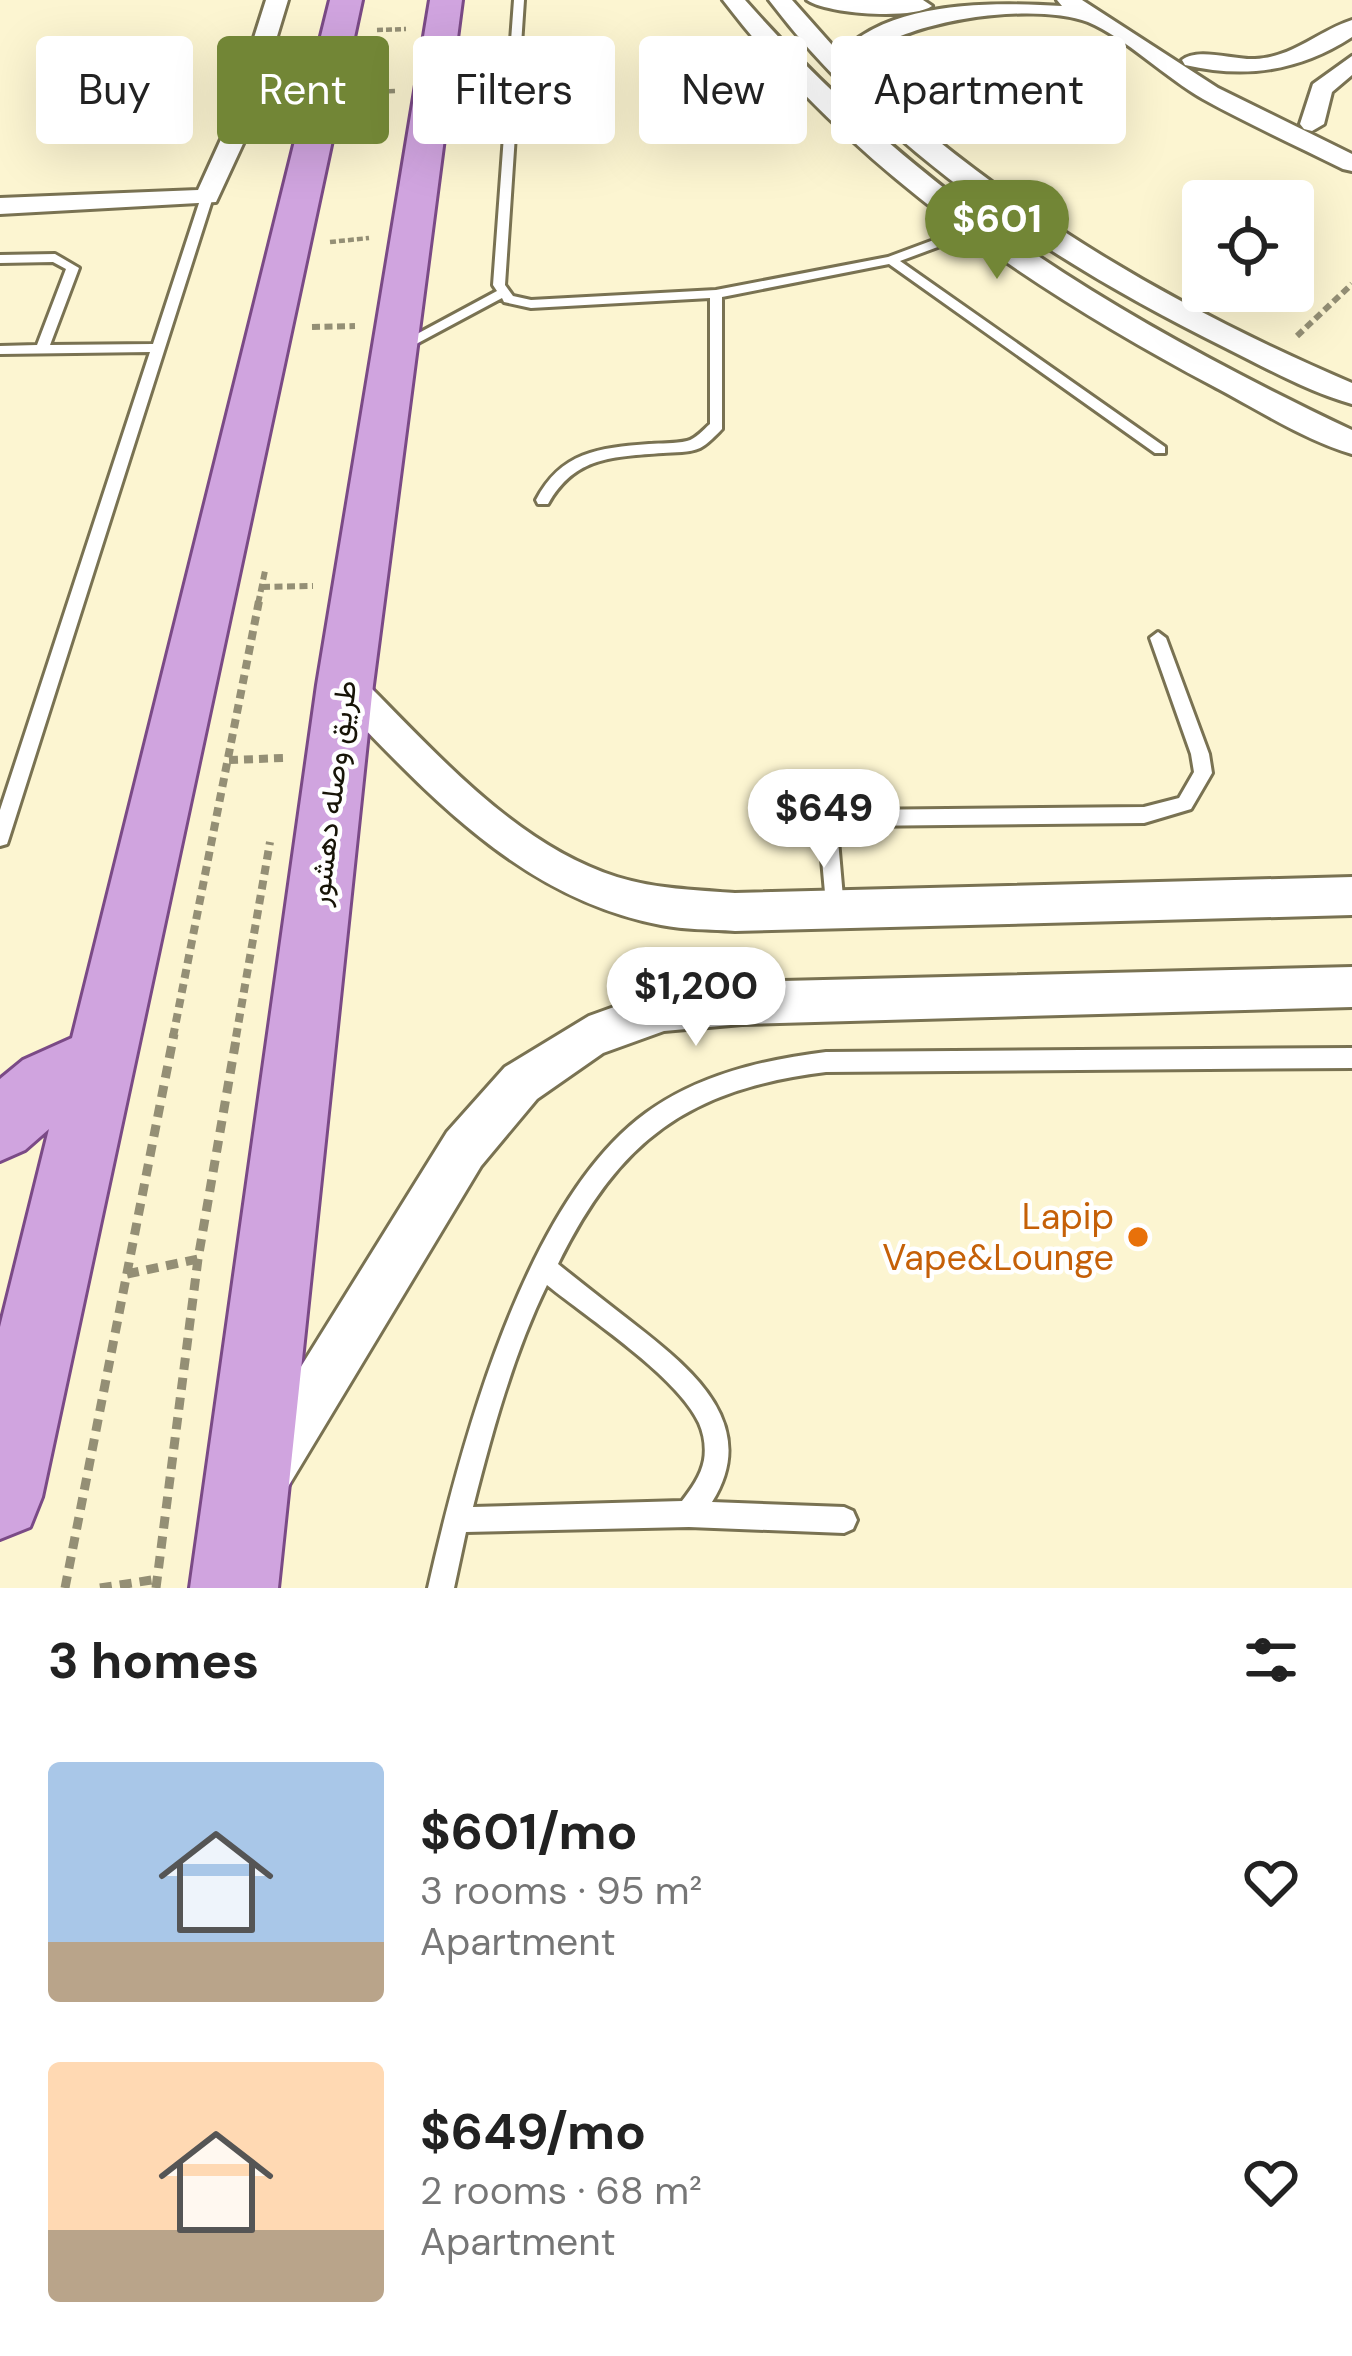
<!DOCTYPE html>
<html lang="en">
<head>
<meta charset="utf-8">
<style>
	body { margin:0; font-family:"DM Sans",Vazirmatn,sans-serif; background:#f2f2f2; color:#222; height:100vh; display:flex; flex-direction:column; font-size:45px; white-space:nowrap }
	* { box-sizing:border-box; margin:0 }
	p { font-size:39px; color:#767676 }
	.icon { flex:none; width:66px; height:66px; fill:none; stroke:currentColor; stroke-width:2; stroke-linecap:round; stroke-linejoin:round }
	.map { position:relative; height:1588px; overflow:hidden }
	.panel { display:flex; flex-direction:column; background:#fff; flex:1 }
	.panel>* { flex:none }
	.guide { position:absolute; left:36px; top:36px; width:1281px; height:108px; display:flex; gap:24px }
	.tools { position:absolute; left:1182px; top:180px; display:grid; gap:24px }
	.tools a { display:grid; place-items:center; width:132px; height:132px; border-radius:12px; background:#fff; box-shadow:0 12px 48px #0002; font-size:60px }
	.price { position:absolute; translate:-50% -102px; padding:0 27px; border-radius:42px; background:#fff; color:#222; font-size:39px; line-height:78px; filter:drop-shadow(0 3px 6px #0008) }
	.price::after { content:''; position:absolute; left:50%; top:72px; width:36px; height:27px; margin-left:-18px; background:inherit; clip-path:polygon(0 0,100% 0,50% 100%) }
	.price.current { background:#728636; color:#fff }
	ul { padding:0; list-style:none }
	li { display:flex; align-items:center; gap:36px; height:300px; padding:0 48px }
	li span { display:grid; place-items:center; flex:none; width:336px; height:240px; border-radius:12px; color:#555 }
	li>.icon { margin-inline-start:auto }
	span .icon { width:144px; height:144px; fill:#fffc; stroke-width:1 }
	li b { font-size:51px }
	h2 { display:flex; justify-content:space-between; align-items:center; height:144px; padding:0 48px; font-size:51px }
	.pill { padding:0 42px; border-radius:12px; background:#fff; box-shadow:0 12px 48px #0002; font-size:42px; line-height:108px }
	.pill.current { background:#728636; color:#fff }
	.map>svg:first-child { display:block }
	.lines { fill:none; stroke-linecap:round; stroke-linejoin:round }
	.service-casing { stroke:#797252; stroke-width:6 }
	.minor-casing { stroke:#797252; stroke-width:6 }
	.primary-casing { stroke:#7a4a86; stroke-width:6 }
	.path-far3 { stroke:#948f75; stroke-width:4.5; stroke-dasharray:6 3; stroke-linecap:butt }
	.path-far2 { stroke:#948f75; stroke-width:6; stroke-dasharray:8 4.5; stroke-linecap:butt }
	.path-far1 { stroke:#948f75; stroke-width:8; stroke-dasharray:9 6; stroke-linecap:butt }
	.path { stroke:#948f75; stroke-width:9; stroke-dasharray:12 8; stroke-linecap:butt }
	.service { fill:#fff; fill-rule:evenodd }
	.minor { fill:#fff; fill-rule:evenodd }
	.primary { fill:#d0a4df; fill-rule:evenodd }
	.food-dot { fill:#e8710a; stroke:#fff; stroke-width:4.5 }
	.labels { text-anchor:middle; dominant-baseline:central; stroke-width:9; stroke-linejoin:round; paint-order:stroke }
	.street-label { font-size:30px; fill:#171407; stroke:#fff }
	.near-food-label { font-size:36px; fill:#c56008; stroke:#fff; text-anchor:end }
</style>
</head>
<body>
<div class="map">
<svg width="1352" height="1588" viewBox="0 0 1352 1588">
	<rect width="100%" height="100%" fill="#fcf5d1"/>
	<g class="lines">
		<defs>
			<path id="service" d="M514,0H524L505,285L513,296L531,300L716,290L888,257L974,225L978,226V232L900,261L1165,447V453H1155L889,264L722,297V429C716,435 708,444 700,448C690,453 674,452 663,453C613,457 575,456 548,504H538L536,500C561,452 598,448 649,444C661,443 675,444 687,441C696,439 703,430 710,424V298L531,308L504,302L502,298L403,351H393L391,348L497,291L493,285Z
				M207,193L213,197L9,838L7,844L0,846V810L150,352L0,354V346L37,345L66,269L53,262L0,263V255L55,254L79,268L50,345L153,344L201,197Z
				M1158,632L1166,638L1209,754L1212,773L1191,809L1144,823L856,826L838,840L844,909L841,915L834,918L827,915L820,837L822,831L852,810L1144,807L1179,798L1194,772L1191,754L1150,638Z
				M1352,1048V1068L826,1072C688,1089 619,1140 558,1264C584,1285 611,1306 638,1327C694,1371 760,1426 712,1502L844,1507L853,1511L857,1520L853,1529L844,1533L689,1527L466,1532L454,1588H428C460,1447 524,1202 646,1113C698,1075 762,1060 826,1052ZM547,1285C589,1319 677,1376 699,1423C704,1434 706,1448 704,1460C701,1476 691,1489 682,1501L473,1507C492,1432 513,1355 547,1285Z"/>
			<path id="minor" d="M266,0H288L247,135L216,202L0,214V198L198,190L223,135Z
				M723,0H745C922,200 1114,317 1352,430V454C1304,440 1257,409 1213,386C1030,289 850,167 723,0Z
				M769,0H792L840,54C889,0 994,2 1062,6L1057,0H1082L1218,88L1352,154V171L1343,169C1297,146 1248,124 1203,99C1166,78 1126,38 1088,22C1032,1 892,20 853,67C1000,205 1167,304 1352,383V404C1309,392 1266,368 1226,348C1056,264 885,153 769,0Z
				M807,0H923L932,6C912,20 827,14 807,0Z
				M1352,20V37C1300,71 1246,79 1185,65L1182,60C1198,47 1233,60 1255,59C1294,57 1318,31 1352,20Z
				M1352,56V75L1332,92L1324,124L1312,131L1304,129L1300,124L1313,84Z
				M345,670L358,675C433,749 513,844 617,877C656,889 695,890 735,893L1352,877V915L735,931C710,929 685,930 661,925C520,898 428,794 332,695L327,685L332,675Z
				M1352,967V1007L742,1024L664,1031L603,1053L537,1099L481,1166L286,1490L267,1498L248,1490L240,1471L248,1452L447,1132L505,1067L589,1016L664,989L742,982Z"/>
			<path id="primary" d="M330,0H362L42,1497L30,1527L0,1539V1327L49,1129L25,1150L0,1161V1079L23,1060L72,1038Z
				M430,0H462L373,685L278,1588H190L317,685Z"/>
		</defs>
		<use href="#service" class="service-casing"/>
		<use href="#minor" class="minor-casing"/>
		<use href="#primary" class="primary-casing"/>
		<path class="path-far3" d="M377,30L406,29
			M362,92L395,91
			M330,242L369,238"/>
		<path class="path-far2" d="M312,327L355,326
			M1297,336L1352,284
			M262,587L313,586
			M258,604L265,571"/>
		<path class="path-far1" d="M229,760L284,758
			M173,1037L259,601
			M236,1037L270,842"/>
		<path class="path" d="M127,1274L198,1259
			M65,1588L174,1034
			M100,1588L158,1579
			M156,1588L198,1259L237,1034"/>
		<use href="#service" class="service"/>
		<use href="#minor" class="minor"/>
		<use href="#primary" class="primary"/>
	</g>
	<circle class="food-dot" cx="1138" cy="1237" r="12"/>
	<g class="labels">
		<g class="street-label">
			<text transform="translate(332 793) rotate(-83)">طريق وصله دهشور</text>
		</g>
		<g class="near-food-label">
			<text x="1114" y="1216">Lapip<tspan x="1114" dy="41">Vape&amp;Lounge</tspan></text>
		</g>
	</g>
</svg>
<div class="tools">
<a><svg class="icon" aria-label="locate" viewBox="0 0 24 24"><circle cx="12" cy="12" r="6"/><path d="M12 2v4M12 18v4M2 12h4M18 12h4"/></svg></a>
</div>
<b class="price current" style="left:997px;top:282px">$601</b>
<b class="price" style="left:824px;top:871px">$649</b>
<b class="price" style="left:696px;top:1049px">$1,200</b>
<div class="guide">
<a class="pill">Buy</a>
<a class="pill current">Rent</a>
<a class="pill">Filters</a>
<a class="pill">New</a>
<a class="pill">Apartment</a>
</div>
</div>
<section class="panel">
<h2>3 homes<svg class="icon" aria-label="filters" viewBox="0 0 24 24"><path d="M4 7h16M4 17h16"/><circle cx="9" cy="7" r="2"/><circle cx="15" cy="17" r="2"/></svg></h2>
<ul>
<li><span style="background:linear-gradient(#a9c7e8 75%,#b9a48a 0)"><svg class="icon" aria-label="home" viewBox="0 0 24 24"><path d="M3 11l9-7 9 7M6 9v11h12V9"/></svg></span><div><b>$601/mo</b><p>3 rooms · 95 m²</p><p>Apartment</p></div><svg class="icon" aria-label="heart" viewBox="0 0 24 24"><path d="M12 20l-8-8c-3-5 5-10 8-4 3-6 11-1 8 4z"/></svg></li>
<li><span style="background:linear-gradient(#ffd9b3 70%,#b9a48a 0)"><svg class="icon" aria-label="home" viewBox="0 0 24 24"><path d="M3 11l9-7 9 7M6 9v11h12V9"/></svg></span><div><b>$649/mo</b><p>2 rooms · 68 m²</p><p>Apartment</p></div><svg class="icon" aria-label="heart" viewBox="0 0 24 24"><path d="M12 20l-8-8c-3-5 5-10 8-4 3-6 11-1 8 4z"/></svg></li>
</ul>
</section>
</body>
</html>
